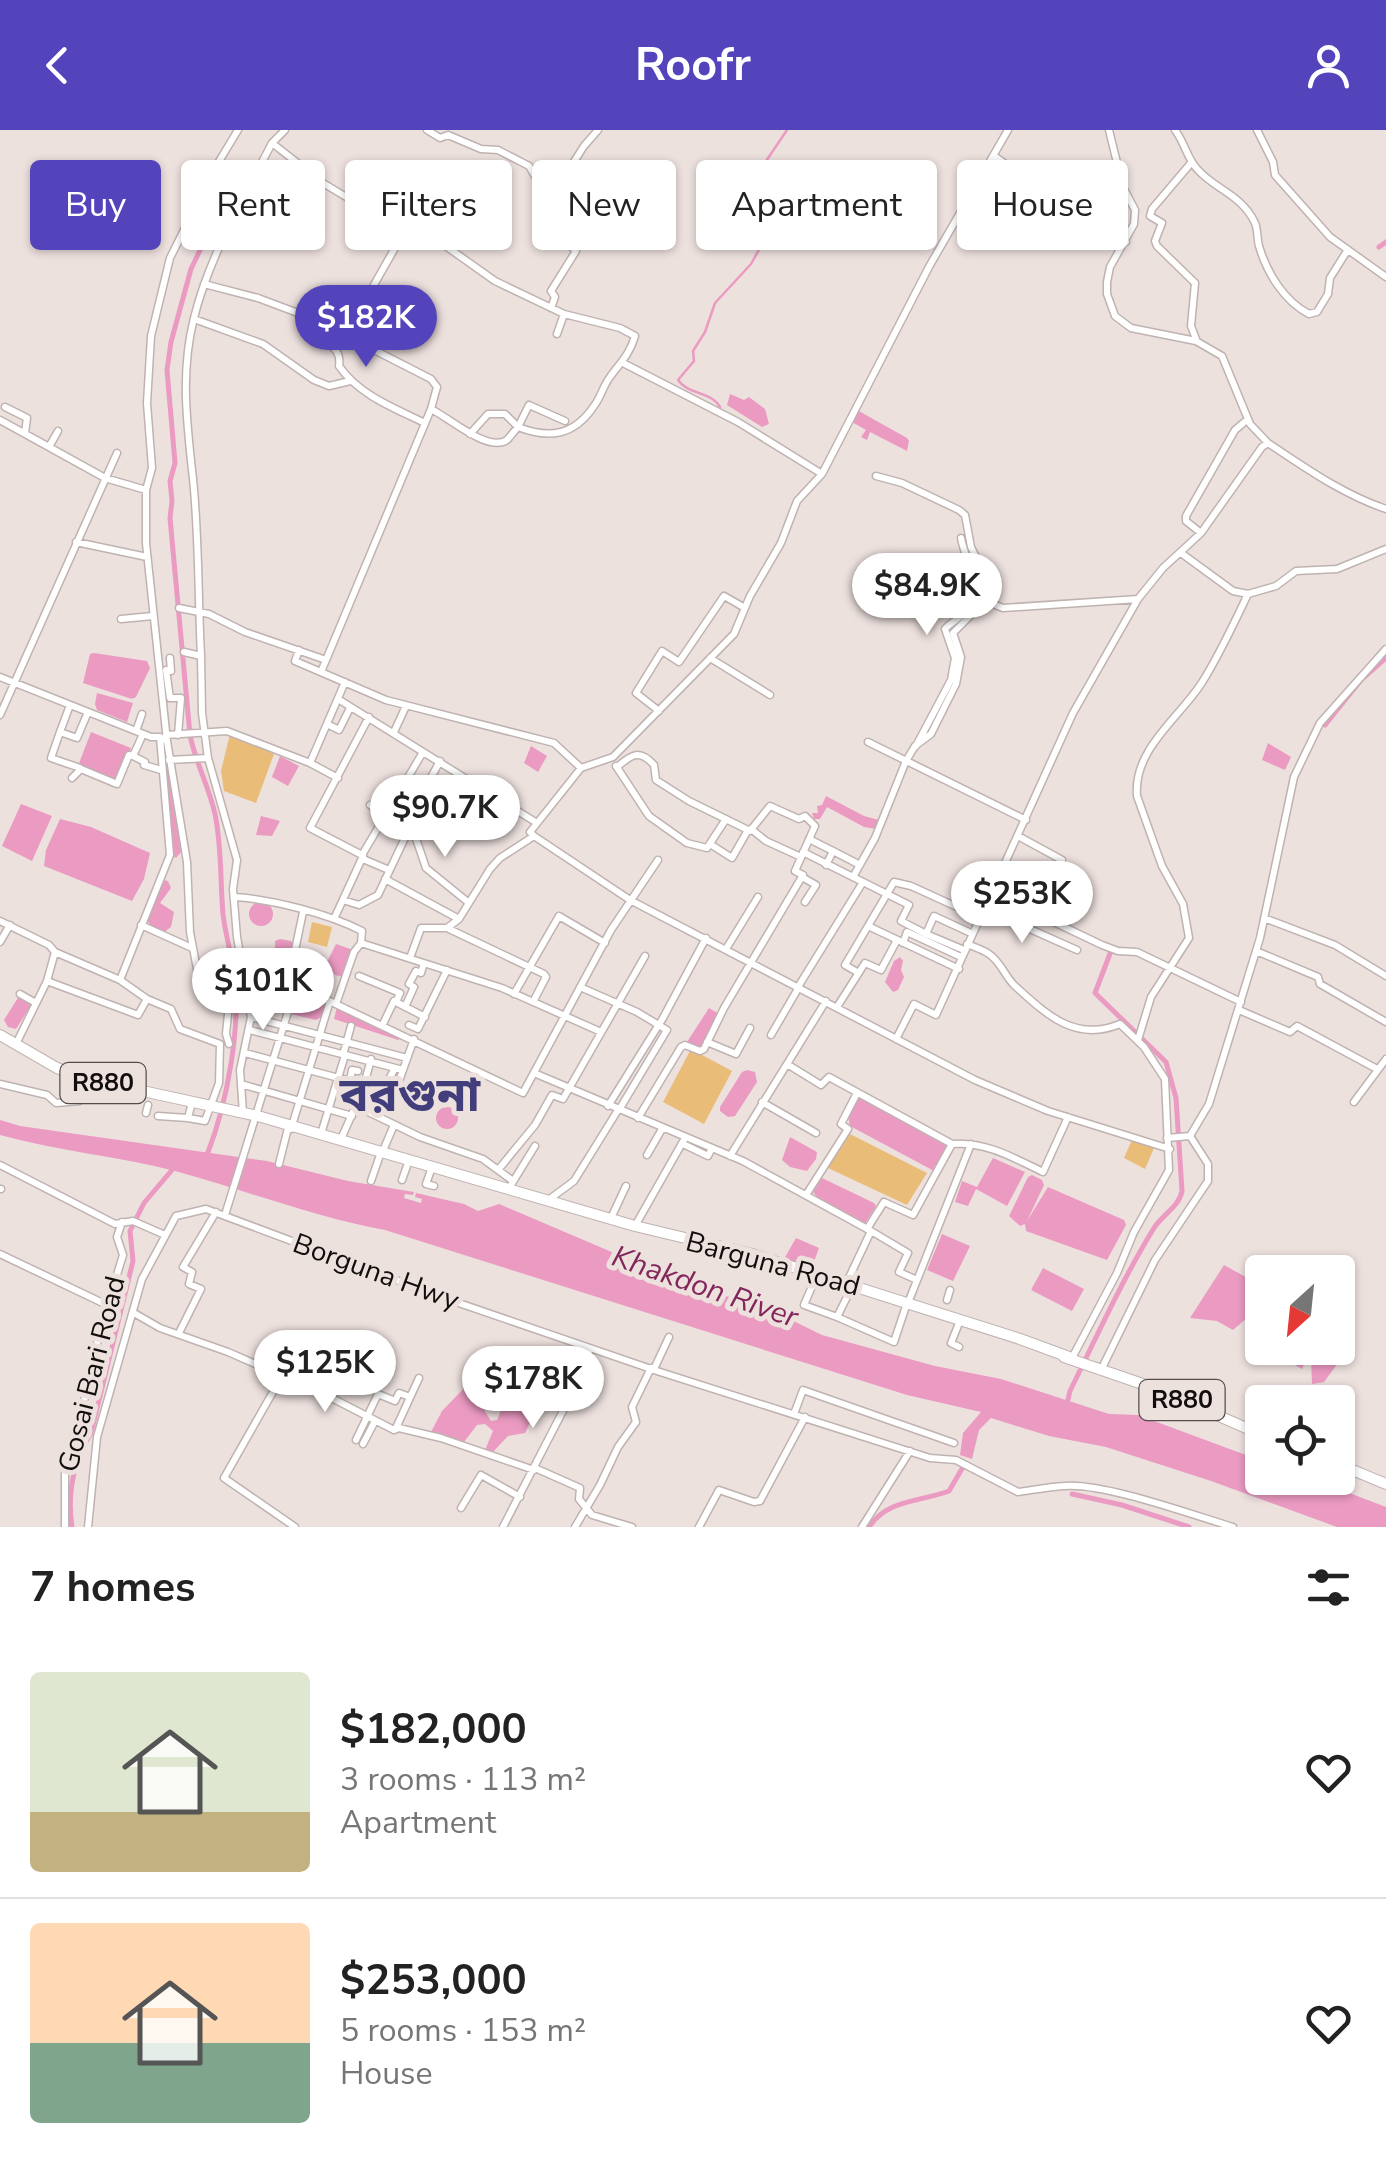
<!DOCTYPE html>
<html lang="en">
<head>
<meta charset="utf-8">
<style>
	body { margin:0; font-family:"Nunito Sans","Noto Sans Bengali",sans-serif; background:#f2f2f2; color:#222; height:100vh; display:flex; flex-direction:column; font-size:38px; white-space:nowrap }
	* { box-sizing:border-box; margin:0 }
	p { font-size:32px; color:#767676 }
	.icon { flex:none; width:55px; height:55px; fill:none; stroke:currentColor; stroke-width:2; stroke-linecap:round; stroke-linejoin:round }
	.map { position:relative; height:1397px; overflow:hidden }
	.drawer { display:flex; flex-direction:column; background:#fff; flex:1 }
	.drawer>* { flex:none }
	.hud { position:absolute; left:30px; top:30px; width:1328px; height:90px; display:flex; gap:20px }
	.needle { width:65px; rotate:207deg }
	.fabs { position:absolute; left:1245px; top:1125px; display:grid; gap:20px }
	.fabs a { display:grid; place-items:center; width:110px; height:110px; border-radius:10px; background:#fff; box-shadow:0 2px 8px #0004; font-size:50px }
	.price { position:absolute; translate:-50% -85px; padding:0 22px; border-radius:35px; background:#fff; color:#222; font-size:32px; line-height:65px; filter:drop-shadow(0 2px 5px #0008) }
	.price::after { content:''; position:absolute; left:50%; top:60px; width:30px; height:22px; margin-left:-15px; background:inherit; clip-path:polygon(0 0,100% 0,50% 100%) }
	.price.active { background:#5444bc; color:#fff }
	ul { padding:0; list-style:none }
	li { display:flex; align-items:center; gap:30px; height:250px; padding:0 30px }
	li+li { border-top:2px solid #e0e0e0 }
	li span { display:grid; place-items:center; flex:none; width:280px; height:200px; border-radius:10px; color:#555 }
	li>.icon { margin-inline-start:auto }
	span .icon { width:120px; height:120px; fill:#fffc; stroke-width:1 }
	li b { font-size:42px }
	h2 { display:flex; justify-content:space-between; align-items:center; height:120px; padding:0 30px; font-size:42px }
	.chip { padding:0 35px; border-radius:10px; background:#fff; box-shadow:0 2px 8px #0004; font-size:35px; line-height:90px }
	.chip.active { background:#5444bc; color:#fff }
	header { display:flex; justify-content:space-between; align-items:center; height:130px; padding:0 30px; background:#5444bc; color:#fff; font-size:45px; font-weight:700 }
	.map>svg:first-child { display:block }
	.green { fill:#e9bc77 }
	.water { fill:#eb9ac2 }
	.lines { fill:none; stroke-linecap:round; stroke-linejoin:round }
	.stream { stroke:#eb9ac2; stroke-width:2.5 }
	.canal { stroke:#eb9ac2; stroke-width:5 }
	.minor-casing { stroke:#bfb3b1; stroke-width:9 }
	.major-casing { stroke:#bfb3b1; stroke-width:12 }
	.minor { stroke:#fff; stroke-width:6 }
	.major { stroke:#fff; stroke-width:10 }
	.labels { text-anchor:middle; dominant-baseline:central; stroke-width:10; stroke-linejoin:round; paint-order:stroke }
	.shield { fill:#ede1de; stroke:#544d4c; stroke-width:2.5 }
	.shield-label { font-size:25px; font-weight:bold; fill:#120e0d }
	.street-label { font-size:28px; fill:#120e0d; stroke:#ede1de }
	.water-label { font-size:30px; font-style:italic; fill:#83265b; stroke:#ede1de }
	.town-label { font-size:48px; font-weight:bold; fill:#413e7b; stroke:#ede1de }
</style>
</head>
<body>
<header><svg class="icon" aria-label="back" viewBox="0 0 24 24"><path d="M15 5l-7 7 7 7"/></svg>Roofr<svg class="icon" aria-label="person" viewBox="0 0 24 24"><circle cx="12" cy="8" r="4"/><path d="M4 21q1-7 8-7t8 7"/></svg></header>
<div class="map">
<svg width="1386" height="1397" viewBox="0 0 1386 1397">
	<rect width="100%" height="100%" fill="#ede1de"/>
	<path class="green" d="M230,604L274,624L256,673L224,661L221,641Z
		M312,792L332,797L327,817L308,812Z
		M691,919L732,941L704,994L663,972Z
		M850,1004L927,1043L907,1075L828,1038Z
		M1132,1010L1154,1018L1145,1039L1124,1028Z"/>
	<path class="water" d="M851,50L856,53L855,58L820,117L818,120L807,114L806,108L821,85L829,84Z
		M730,264L744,270L749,267L765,279L769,294L762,297L727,275Z
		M857,280L907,308L909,311L907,321L870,302L867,310L861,307L866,300L852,292Z
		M94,523L147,531L150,538L136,567L132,569L83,553L90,524Z
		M97,563L133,573L127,592L97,580L95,574Z
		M91,602L131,618L117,652L78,636Z
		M1268,613L1291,627L1285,640L1262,630Z
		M531,616L547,626L538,642L524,633Z
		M280,626L299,636L288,656L272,647Z
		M164,633L168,636L182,721L176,728L172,725Z
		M826,666L864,686L879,690L876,699L864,697L827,677L820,689H814L812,683H818L817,676L822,675Z
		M21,674L52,686L32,731L2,716Z
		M261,686L280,691L272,706L256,705Z
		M60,689L91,697L150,723L144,749L132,771L44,736L46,720Z
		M164,750L168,751L171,758L160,773L174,782L171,797L163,803L150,795L147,790Z
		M249 784a12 12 0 1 1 24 0a12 12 0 1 1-24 0Z
		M280,809L291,811L294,815L286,841L275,835V811Z
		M336,814L353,820L343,847L335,845L326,834Z
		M297,818L324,826L312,857L289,850Z
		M900,827L903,831L901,840L904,847L898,860L893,862L885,852L894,831Z
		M299,858L328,871L325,885L316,890L291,884Z
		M19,866L32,874L16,899L8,897L4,890Z
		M337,877L401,908L398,910L334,889Z
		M709,878L719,884L703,919L689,915L687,912Z
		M747,940L755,942L757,952L735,986L728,987L720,981V977L742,942Z
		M857,966L948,1015L934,1041L850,996L848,987Z
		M436 988a11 11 0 1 1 22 0a11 11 0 1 1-22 0Z
		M0,990L20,996L267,1031L348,1051L414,1062L413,1065L405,1064L404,1068L421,1073L422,1069L415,1067L416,1063L464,1074L478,1081L499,1074L682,1152L771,1180L822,1205L935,1236L1001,1249L1109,1284L1138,1285L1262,1331V1348H1310L1386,1377V1397H1337L1211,1351L1106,1317L1049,1306L991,1288L979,1300L972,1329L960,1325L963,1303L981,1282L907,1265L385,1100C314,1087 245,1060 175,1041C117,1026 58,1021 0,1005Z
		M790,1007L817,1022L816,1029L807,1041L790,1037L782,1030Z
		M993,1028L1025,1042L1007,1076L976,1059L968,1076L955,1072L962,1051L977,1057Z
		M1032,1045L1042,1050L1044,1055L1027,1091L1048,1057L1124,1090L1126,1095L1107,1130L1026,1101L1025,1094L1020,1096L1009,1086L1028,1047Z
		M822,1048L874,1073L876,1076L864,1095L817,1067L813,1062Z
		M942,1104L970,1116L953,1151L927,1140Z
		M796,1108L819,1118L812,1137L784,1129Z
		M1224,1135L1262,1156V1188L1255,1181L1233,1200L1217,1191L1190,1188Z
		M1043,1138L1084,1159L1072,1181L1031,1160Z
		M1264,1218H1319L1308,1225L1302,1239Z
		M1330,1221L1341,1229L1324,1252L1312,1254L1311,1227Z
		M480,1236L490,1246L491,1256L483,1278L491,1291L497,1290L503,1275L520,1253L514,1249L517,1243L522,1246L521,1251L534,1252L541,1261L537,1278L525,1303L508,1306L492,1323L485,1320L493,1301L485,1294L477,1295L464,1312L431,1302L442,1281L468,1254Z"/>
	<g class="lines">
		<path class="stream" d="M720,277C711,261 688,265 678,250L694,231L693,221L705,202L715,173L751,134L766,107L769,85L757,53L758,43L787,0"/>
		<path class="canal" d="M1379,117L1386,112
			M1325,595L1362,549L1386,528
			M207,1025C227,974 243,891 233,837C230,819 225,802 223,784C220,750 222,718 215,684C209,656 195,632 190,605L170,388L172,371L170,351L175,333L167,240L171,212L191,139L241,34
			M1066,1278L1070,1261C1097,1206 1122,1150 1154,1098C1163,1084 1179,1077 1182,1061L1176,968L1166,932L1095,863L1111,821
			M1072,1364L1122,1375L1189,1397
			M72,1397C67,1364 74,1331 91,1303L133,1131L130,1101L144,1073L172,1040
			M869,1397C888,1369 920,1372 949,1361L963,1337"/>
		<defs>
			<path id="minor" d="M427,0L440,8L448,5L481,19L498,20L529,36L536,48L555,60V69L544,95L576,121L551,161L555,167L551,178
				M1109,0L1123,57L1135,80L1134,94L1110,137L1107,152V164L1115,186L1131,198L1196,211L1222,226L1250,294L1268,313
				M1175,0C1185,13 1187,29 1198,40C1216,60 1242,65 1255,93C1258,100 1257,109 1259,116C1267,143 1284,171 1309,184L1317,182L1328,164L1330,148L1347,121
				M1257,0L1273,32L1275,45L1330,107L1386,147
				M272,13L323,53L404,102L433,107L495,151L564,184L620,198L635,206C630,224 620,233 610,247C603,256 601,267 594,276C574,306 549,309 518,297C517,298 508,309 507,310C488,323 448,287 431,279
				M994,26L1037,56
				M1191,33L1152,79L1150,86L1162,93L1155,111L1157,116L1195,153L1191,196L1196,209
				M549,55L565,46L584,16L598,0
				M1085,87L1126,112
				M204,154L258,168L338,198L345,205L431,249L437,257L431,279L321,542
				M308,187C308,188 315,202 316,203C326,216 342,216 339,236C359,265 394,278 425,293
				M194,189L263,214L314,250L329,256L350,251
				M341,202L358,183L404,102
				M557,204L564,184
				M623,233L738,292L822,344
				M5,277L27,288L25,303
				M0,290L105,348L146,360
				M470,304L488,284H505L518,297L529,275L565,291
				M49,317L58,301
				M1201,403L1186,391V386L1235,300L1248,289
				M76,412L147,427
				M1181,423L1233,461L1248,464L1276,456L1296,441L1337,439L1386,419
				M978,468L1003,478L1138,469
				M179,478L209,484L245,502L326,530
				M121,489L153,486
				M299,520L295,531L386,570L554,613L581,638
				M201,526C198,467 199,407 193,349C187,294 180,243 194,188C209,127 243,69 272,13L285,0
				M170,528L171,541L166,540L170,568H181L178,605
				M710,528L770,565
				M0,547L151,607H160
				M338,569L537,693
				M70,575L60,602L77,608L88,582
				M659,581L636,563L662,521L679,532L724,466L745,478
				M0,585L117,323
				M369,587L310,698L362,725L423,622
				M327,594L339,600L350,578
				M136,601L142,584
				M60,602L51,628L80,638
				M394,602L406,576
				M143,604L133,626L145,632L144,635L161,640
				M166,605L227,601L310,633
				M160,607L167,611L187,732L190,802L197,839L213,844H246L304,859L523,963L611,800L658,730
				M160,607L170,725L120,850L147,869L171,879L180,899L220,914L219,953L205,991L188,988
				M167,611L146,413V360L152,338L147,273L151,206L170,128L215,38L238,0
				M868,612L1026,690
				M916,616L951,550L955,528L945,499C952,491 964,487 969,477C983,450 965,432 961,408
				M208,628L237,730L233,759L237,807L251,887L240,940L243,983
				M169,630L208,628L202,583L201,526L184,522
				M616,636L649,686L687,713L707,718L726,689
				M617,637C632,624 640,619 654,635L656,650L689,671L750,701L770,676L799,689L805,686L815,696L795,741L803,745L724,878L704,919L700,921L685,915L681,917L638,988
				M72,648L81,639L117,654L129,625L133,626
				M338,648L310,633L345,552
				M370,675L384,684
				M412,697L426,738L469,773
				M751,699L766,711L801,727
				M534,706L630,770L975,950L1048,981L1170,1019
				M1018,706L1062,730
				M809,709L833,721L826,735
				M710,714L732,728L748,700
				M833,721L860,735
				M803,722L909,775L901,791L926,804L934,786L971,803
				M363,729L389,740
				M802,747L816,755L805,772
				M853,747L875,708L906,631L915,616L931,604L956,554L961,527L953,503L976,480L982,440L971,417L965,385L959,380L902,353L876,346
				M385,749L459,789
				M991,762L1102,815L1118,821L1137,822L1241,872
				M234,767C271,769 329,784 362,801L361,813
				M343,770L359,775L378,765L411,695L409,688L440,631
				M961,778L967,768L984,776
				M983,778L1077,820
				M1264,788L1335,815L1386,846
				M334,789L363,726
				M0,791L49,815L55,822L47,851L16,914
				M141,795L192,818
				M868,796L959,839
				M447,798L544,844L546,847L533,872
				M926,804L964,820
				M0,812L10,795
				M361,813L502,858L601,902
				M903,813L907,802L961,827
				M967,814C974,817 982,819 989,824C1000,831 1005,846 1014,855C1045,883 1074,913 1120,894L1144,917L1165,949L1169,1040L1134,1102L1117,1143L1072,1228
				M726,819L758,767
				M1256,821L1318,847L1320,854L1386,892
				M55,822L120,850
				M410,828L421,798H447L459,789L490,739L500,728L534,706L530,702L581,638L613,627L734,504L750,466L781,413L797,371L822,344L930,135L1008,0
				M857,842L845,835L894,752L911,756L979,787
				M359,846L400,863L396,872
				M47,851L138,885L147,869
				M288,854L303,782
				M580,857L637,882L667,900L619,980
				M798,857L863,752
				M20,864L36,873
				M514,864L559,786L605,813
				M336,874L354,822L361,813
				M405,877L414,857L409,854L416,841L421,843L424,833
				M837,877L865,833L881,840L897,810
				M1239,880L1290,902L1297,896L1377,939
				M251,887L407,928
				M383,894L394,871L425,887
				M409,895L418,899L447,840
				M250,900L403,940
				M771,905L799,857
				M896,909L914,874L936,885L1073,583L1138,469L1163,438L1201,403L1262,317L1268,313C1306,338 1342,364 1386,379
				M1138,910L1151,867L1189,808L1183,774L1162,736L1137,666C1133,620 1178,589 1201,554C1219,526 1233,495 1248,464
				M707,912L736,924L750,898
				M229,914L226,904L232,844
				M245,923L365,955L341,1009
				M343,925L351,896
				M787,934L821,955L829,947L952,1014
				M534,943L743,1031L871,1101L846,1154
				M350,951L352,940L358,941
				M0,954L47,965L56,973L80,971L87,949
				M241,954L352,986
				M398,954L414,909
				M364,955L371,929
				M364,958L382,962L395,938
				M762,972L816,1003
				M1354,972L1386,929
				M356,976L420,1007L483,1029L513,1051
				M608,976L663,888L706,808
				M146,983L148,975
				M158,986L188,988L192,972
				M291,999L330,871
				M321,1004L345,925
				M1167,1008L1190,1006
				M683,1014L708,1026L712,1018
				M382,1023L394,995
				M647,1025L662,999
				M730,1026L826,871
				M279,1034L288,998
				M0,1035L115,1094L133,1091L165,1105
				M431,1040L426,1054L434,1056
				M498,1040L535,995L552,965L563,969L645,826
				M402,1050L408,1033
				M371,1051L380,1025
				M511,1055L535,1016
				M0,1059H1
				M806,1065L848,999L841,994L857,963
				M547,1071L574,1051L618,980
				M225,1085L296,856
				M611,1088L626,1056
				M635,1096L685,1008
				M867,1099L884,1072L913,1085L952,1014C985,1011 1014,1028 1043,1042L1068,987
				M871,1101L908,1123L899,1142L917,1150
				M0,1124L107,1175
				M816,1147L804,1175L837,1187
				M851,1159L837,1187L894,1212L906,1176
				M947,1170L950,1160
				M908,1173L971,1014
				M134,1183L160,1198L228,1222L324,1264L394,1300L399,1298L441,1308L534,1340
				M959,1193L951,1213L959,1217
				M179,1203L201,1159L189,1154L192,1142L183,1137L216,1082
				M1102,1238L1155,1130L1208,1051V1034L1190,1006L1209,974L1260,808L1294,647L1320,593L1386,519
				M654,1239L669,1207
				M282,1246L224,1348L295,1397
				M794,1284L803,1260L954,1313
				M396,1298L419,1248
				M356,1310L378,1264L395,1271L399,1263L410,1267
				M363,1314L375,1291
				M535,1338L580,1358L579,1369L592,1385L632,1397
				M461,1378L481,1345L520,1367
				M65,1397V1329L80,1289L100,1200L123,1125L117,1107L122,1092
				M88,1397L97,1307L142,1149L176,1086L206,1079L447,1169L657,1241L930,1328L956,1330L1018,1362C1033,1360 1048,1357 1064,1356C1102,1352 1193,1385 1233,1397
				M503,1397L581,1246L590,1218
				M575,1397L600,1355L618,1317L636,1292L632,1277L651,1238
				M699,1397L719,1360L754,1372L760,1371L805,1287
				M862,1397L910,1321"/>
			<path id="major" d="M0,905L57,938L87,949L258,986L635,1096L752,1124L1020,1209L1069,1227
				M1064,1227L1160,1260L1262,1305
				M1338,1334L1386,1354"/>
		</defs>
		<use href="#minor" class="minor-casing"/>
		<use href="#major" class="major-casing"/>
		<use href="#minor" class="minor"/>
		<use href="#major" class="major"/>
	</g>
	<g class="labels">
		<g class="shield">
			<rect x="60.5" y="933" width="85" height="40" rx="8"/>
			<rect x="1139.5" y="1250" width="85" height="40" rx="8"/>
		</g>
		<g class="shield-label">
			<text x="103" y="953">R880</text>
			<text x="1182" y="1270">R880</text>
		</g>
		<g class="street-label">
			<text transform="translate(773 1134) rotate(15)">Barguna Road</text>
			<text transform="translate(376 1142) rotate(20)">Borguna Hwy</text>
			<text transform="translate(92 1244) rotate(-76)">Gosai Bari Road</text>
		</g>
		<g class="water-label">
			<text transform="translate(705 1157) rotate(19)">Khakdon River</text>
		</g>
		<g class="town-label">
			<text x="410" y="965">বরগুনা</text>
		</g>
	</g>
</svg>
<div class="fabs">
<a><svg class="needle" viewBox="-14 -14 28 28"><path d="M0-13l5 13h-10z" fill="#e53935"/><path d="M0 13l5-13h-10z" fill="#767676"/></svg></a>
<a><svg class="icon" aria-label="locate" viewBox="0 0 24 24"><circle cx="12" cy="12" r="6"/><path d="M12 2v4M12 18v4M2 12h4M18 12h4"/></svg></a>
</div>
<b class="price active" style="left:366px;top:240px">$182K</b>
<b class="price" style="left:927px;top:508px">$84.9K</b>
<b class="price" style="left:445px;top:730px">$90.7K</b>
<b class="price" style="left:1022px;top:816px">$253K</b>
<b class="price" style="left:263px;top:903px">$101K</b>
<b class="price" style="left:325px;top:1285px">$125K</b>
<b class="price" style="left:533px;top:1301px">$178K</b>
<div class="hud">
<a class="chip active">Buy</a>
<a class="chip">Rent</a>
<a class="chip">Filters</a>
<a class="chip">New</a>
<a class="chip">Apartment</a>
<a class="chip">House</a>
</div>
</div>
<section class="drawer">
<h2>7 homes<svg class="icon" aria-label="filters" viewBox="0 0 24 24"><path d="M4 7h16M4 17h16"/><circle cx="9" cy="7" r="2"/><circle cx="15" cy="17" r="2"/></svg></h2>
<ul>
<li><span style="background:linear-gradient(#dfe7d0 70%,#c2b280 0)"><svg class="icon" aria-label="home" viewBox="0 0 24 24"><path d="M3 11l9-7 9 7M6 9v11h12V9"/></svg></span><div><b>$182,000</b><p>3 rooms · 113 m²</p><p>Apartment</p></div><svg class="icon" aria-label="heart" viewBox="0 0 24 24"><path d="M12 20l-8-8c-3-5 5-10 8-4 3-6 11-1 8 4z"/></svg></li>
<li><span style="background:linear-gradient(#ffd9b3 60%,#7fa58c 0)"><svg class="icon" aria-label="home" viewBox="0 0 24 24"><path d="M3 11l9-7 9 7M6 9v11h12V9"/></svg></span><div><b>$253,000</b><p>5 rooms · 153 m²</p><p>House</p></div><svg class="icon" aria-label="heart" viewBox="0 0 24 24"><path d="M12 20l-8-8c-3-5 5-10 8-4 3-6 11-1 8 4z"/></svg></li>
</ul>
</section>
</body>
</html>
